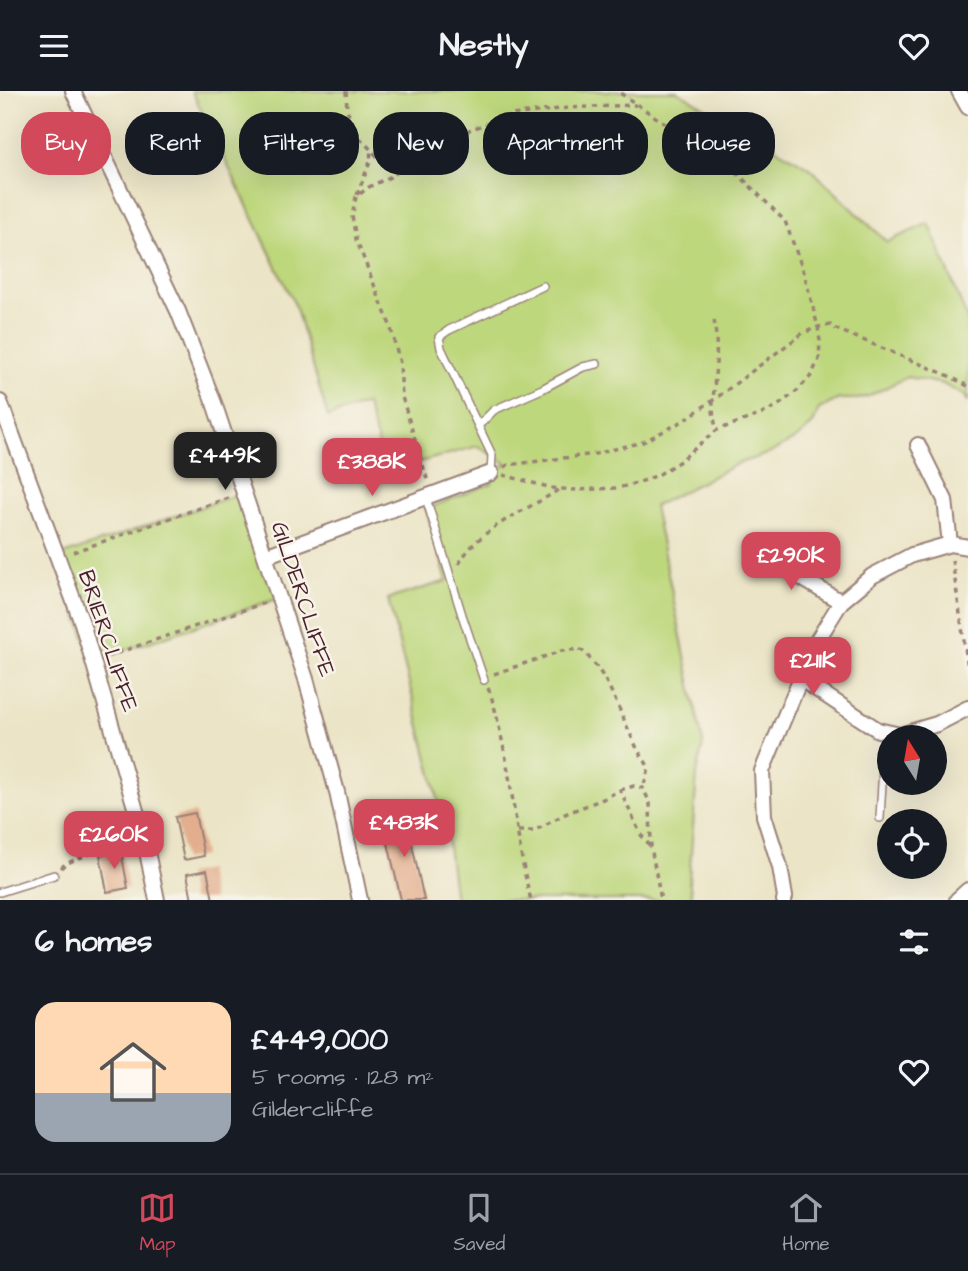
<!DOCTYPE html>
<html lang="en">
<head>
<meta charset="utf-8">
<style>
	body { margin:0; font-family:"Architects Daughter",sans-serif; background:#20242c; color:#f1f3f6; height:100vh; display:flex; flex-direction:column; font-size:26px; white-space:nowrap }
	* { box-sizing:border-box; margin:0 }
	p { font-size:23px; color:#9ea1a6 }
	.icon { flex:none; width:38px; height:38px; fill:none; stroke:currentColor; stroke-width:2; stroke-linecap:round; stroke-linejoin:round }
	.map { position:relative; height:809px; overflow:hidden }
	.drawer { display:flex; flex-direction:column; background:#171b24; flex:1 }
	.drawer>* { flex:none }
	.guide { position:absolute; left:21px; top:21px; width:928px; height:63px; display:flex; gap:14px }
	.needle { width:46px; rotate:349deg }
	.tools { position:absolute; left:877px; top:634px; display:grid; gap:14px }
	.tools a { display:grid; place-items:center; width:70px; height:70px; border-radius:50%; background:#171b24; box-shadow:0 7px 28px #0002; font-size:35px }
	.price { position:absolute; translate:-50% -60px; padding:0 16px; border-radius:14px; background:#d1495b; color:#fff; font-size:23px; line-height:46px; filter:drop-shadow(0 2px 4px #0008) }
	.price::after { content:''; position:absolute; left:50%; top:42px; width:21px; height:16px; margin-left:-10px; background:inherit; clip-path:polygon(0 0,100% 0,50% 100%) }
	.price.active { background:#222; color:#fff }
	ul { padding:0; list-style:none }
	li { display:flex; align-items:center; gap:21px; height:175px; padding:0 35px }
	li span { display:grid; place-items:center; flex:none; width:196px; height:140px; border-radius:21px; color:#555 }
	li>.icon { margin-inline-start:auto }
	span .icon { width:84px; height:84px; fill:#fffc; stroke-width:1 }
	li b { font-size:30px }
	h2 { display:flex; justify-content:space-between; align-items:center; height:84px; padding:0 35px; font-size:30px }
	.pill { padding:0 24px; border-radius:28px; background:#171b24; box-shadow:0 7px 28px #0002; font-size:24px; line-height:63px }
	.pill.active { background:#d1495b; color:#fff }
	header { display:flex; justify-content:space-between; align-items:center; height:91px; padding:0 35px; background:#171b24; font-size:32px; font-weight:800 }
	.dock { display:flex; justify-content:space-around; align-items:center; height:98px; border-top:2px solid #363941; background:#171b24; font-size:19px; color:#9ea1a6 }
	.dock a { display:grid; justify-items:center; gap:4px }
	.dock .active { color:#d1495b }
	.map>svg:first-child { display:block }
	.green { fill:#bdd77c; stroke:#847b54; stroke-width:2 }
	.building { fill:#e3ae8d }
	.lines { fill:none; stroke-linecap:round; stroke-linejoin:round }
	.service-casing { stroke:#9a8278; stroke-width:10 }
	.minor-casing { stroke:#9a8278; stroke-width:18 }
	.path { stroke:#9a8278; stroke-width:3.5; stroke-dasharray:5 5; stroke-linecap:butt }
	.service { stroke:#fff; stroke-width:7 }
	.minor { stroke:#fff; stroke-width:14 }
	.labels { text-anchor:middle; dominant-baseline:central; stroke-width:5; stroke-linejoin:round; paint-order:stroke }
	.street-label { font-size:23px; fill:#4a1f2b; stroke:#f7f3e8 }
</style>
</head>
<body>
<header><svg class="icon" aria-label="menu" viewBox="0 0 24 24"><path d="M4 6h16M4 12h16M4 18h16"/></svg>Nestly<svg class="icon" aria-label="heart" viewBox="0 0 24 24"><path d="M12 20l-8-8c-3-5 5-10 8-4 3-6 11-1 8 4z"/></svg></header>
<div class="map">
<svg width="968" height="809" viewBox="0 0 968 809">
	<rect width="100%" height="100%" fill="#f7f3e8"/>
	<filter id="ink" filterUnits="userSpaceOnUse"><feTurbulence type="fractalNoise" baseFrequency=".0143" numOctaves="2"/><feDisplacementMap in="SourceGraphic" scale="14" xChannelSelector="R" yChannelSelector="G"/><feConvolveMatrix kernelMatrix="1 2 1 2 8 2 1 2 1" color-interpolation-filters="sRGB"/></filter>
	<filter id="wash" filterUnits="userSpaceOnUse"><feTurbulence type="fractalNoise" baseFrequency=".00686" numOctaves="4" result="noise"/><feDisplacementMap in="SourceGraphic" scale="28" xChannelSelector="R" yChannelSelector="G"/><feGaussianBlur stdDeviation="1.57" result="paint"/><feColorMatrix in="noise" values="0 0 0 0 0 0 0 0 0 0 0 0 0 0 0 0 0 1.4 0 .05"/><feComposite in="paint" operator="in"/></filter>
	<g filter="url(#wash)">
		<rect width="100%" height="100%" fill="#ebe4c6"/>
		<path class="green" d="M192,0H677L810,77L887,151L929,132L968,230V311L965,305L943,293L907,286L869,305L858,308H839L819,318L813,333L797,347L770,362L737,373L654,415L703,652L697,682L689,790L693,809H455L446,740L388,508L447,490L426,418L492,392L491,382L507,373L478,355L387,380L366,313L328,326L295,214Z
			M244,401L279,507L93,570L57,466Z"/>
		<g id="blocks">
			<path class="building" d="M195,722L204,765L184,769L175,726Z
				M406,725L424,809H401L383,730Z
				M121,760L128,797L107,801L100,764Z
				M207,779L213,809H192L187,783Z"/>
		</g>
	</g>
	<g filter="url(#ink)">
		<use href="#blocks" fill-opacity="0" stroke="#9a8278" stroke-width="2"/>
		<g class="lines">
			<defs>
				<path id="service" d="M478,335L494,319L542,298L583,276L597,273
					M491,382L492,364L441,257L439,246L449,239L543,195
					M426,407L462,524L484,589
					M880,727L885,641
					M0,801L54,784"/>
				<path id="minor" d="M73,0L178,220L214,312L306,588L337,701L360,809
					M959,0L968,16
					M0,311L82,532L145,751L157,809
					M918,354L945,409L950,453
					M759,461L841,511
					M265,465L491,382
					M801,588L878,639L900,644L937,633L968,617
					M784,809L785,806L780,776L764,725L762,680L815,553L841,511L872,485L912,464L950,453L968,456
					M957,809L968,799"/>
			</defs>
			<use href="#service" class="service-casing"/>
			<use href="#minor" class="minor-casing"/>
			<path class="path" d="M346,0L347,19L358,45L377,65L413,66L469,39L512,24L568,17L636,14
				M413,66L394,84L369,96L356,106L352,125L356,148L390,234L400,272L402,306L428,391
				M357,104L370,71L371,58
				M714,229C717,247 717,266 715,284C714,306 710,317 717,339
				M504,376L508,374L595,363L643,351L683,330L719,305L803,242L818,236L831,234L836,238L947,284L968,295
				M503,384L552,397L573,399L618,397L640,391L658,384L680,370L717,339L762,323L780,313L797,300L811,285L819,268L820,250L818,236L804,182L785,130L734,79L617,0
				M73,461L231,406
				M952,469L968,577
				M459,473C479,436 525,421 558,399
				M108,565L267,511
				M494,583L561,560L580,558C608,581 619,621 635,653C639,662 645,669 649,677L643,697
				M488,597C495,614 498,632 502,649C514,702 517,757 531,809
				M620,699L634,695L643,697L650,712L651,756L661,809
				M518,740H534L565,723L603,708L620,699L641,744L651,756
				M61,777L65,773L130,746"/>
			<use href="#service" class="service"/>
			<use href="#minor" class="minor"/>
		</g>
	</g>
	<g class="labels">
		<g class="street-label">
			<text transform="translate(303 508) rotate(72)">GILDERCLIFFE</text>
			<text transform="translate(108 550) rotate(72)">BRIERCLIFFE</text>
		</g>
	</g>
</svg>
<div class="tools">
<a><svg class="needle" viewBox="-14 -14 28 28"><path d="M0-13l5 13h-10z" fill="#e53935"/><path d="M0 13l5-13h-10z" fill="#9ea1a6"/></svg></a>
<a><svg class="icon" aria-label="locate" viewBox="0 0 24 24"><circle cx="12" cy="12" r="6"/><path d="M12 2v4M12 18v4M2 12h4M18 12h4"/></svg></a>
</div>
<b class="price active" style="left:225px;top:401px">£449K</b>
<b class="price" style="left:372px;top:407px">£388K</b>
<b class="price" style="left:791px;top:501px">£290K</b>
<b class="price" style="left:813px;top:606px">£211K</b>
<b class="price" style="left:404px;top:768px">£483K</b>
<b class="price" style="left:114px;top:780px">£260K</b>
<div class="guide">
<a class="pill active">Buy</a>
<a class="pill">Rent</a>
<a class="pill">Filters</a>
<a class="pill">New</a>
<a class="pill">Apartment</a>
<a class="pill">House</a>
</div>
</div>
<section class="drawer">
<h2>6 homes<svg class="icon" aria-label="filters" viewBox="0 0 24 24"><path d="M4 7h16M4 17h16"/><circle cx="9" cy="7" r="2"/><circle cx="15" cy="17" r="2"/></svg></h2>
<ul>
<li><span style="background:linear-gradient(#ffd9b3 65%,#9aa5b1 0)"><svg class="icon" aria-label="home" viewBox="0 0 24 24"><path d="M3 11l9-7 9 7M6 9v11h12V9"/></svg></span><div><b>£449,000</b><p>5 rooms · 128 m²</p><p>Gildercliffe</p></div><svg class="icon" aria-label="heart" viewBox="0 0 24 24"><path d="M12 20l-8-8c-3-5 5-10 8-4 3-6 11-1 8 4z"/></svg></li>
</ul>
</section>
<nav class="dock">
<a class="active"><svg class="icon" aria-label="map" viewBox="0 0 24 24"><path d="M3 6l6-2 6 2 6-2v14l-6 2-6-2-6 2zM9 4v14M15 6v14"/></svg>Map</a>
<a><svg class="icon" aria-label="saved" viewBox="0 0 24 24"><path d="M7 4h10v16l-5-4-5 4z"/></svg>Saved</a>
<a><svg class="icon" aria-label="home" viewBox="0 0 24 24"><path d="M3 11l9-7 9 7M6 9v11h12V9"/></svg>Home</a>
</nav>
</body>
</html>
